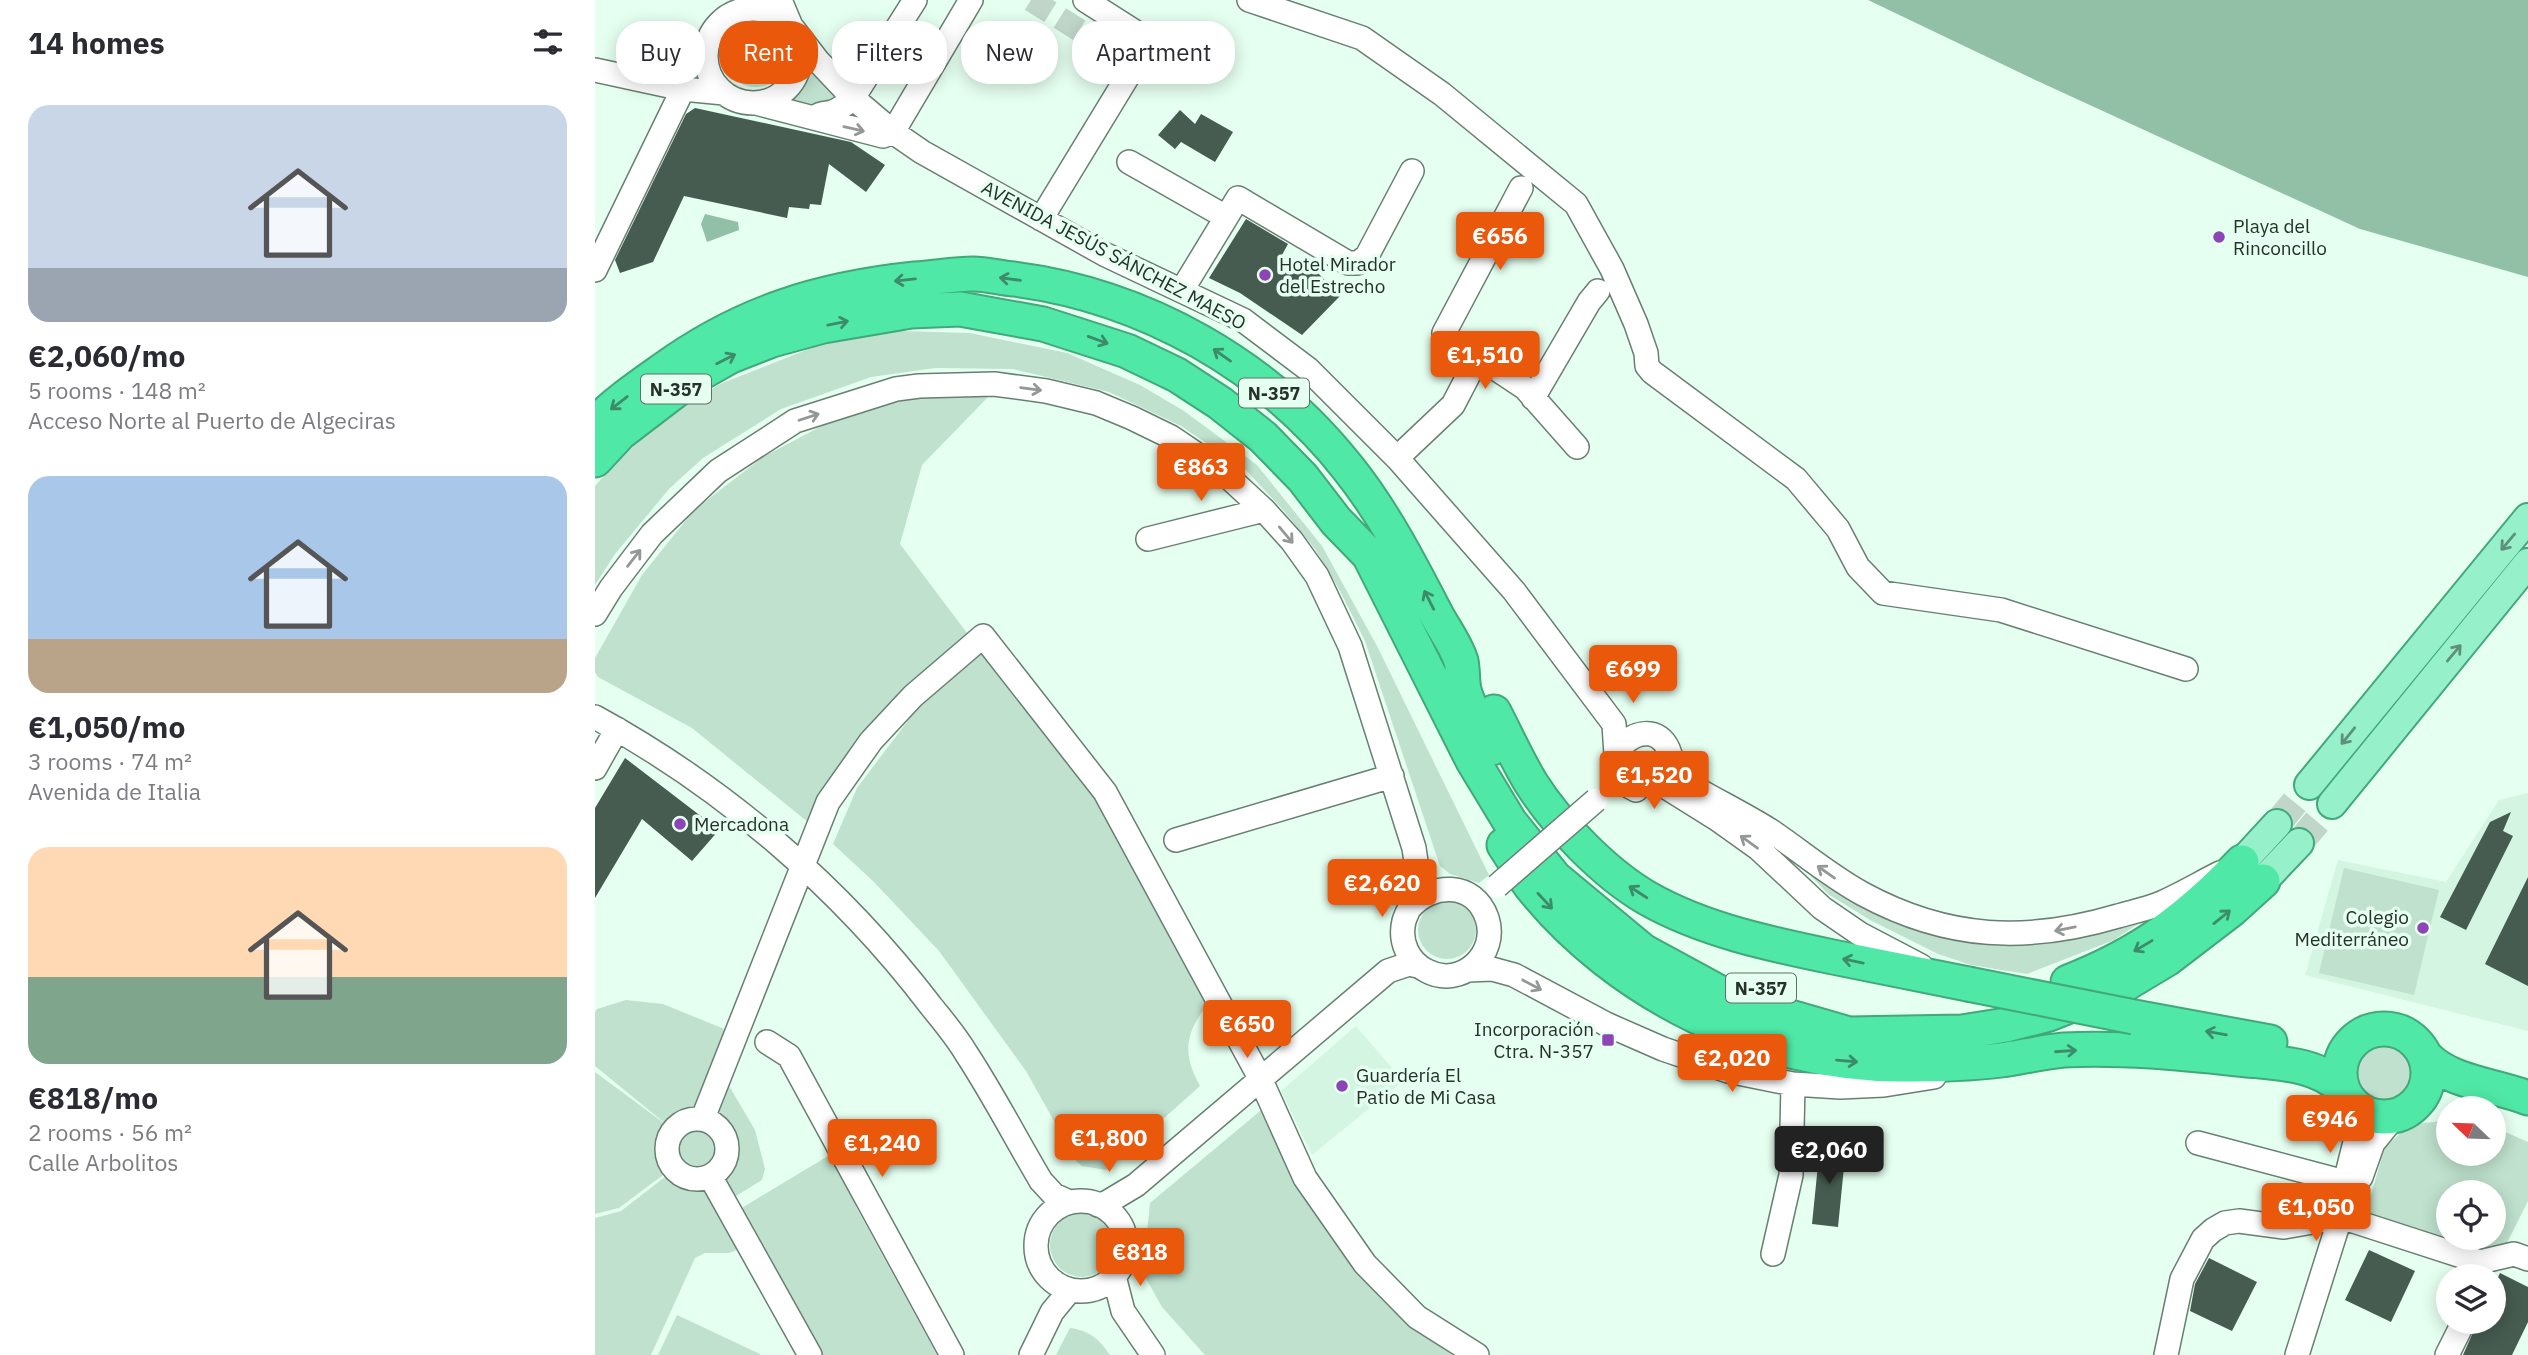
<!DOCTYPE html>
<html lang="en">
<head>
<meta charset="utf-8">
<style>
	body { margin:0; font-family:"IBM Plex Sans",sans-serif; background:#f2f2f3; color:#2b2b33; height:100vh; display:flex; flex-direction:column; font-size:26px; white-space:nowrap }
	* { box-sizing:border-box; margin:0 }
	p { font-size:23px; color:#7c7c81 }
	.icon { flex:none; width:38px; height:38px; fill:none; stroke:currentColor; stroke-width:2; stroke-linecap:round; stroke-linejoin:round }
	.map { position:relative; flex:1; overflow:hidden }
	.details { display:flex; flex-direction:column; background:#fff; width:595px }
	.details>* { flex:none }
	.guide { position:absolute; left:21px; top:21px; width:665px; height:63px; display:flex; gap:14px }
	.needle { width:46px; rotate:293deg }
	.buttons { position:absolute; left:1841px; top:1096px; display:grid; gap:14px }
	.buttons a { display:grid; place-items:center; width:70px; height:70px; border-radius:50%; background:#fff; box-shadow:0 4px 18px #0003; font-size:35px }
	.price { position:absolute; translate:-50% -60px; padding:0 16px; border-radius:7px; background:#ea580c; color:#fff; font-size:23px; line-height:46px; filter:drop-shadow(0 2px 4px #0008) }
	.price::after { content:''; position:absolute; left:50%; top:42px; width:21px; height:16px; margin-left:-10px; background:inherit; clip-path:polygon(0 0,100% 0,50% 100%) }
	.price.on { background:#222; color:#fff }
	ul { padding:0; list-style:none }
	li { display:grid; align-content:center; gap:14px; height:371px; padding:0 28px }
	li span { display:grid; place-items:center; height:217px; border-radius:21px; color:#555 }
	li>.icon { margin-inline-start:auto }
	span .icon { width:126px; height:126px; fill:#fffc; stroke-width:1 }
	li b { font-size:30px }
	h2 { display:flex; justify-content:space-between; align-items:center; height:84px; padding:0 28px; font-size:30px }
	.chip { padding:0 24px; border-radius:28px; background:#fff; box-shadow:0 4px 18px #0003; font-size:24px; line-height:63px }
	.chip.on { background:#ea580c; color:#fff }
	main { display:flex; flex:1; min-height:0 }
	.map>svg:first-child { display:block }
	.built { fill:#d3f5e1 }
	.green { fill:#bfe1ce; fill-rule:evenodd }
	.water { fill:#91c0a6 }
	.building { fill:#465c50 }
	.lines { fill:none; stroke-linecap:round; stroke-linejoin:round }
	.minor-tunnel { stroke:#bfd6c9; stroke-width:23; stroke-dasharray:23 11; stroke-linecap:butt }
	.major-tunnel { stroke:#bfd6c9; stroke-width:28; stroke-dasharray:28 14; stroke-linecap:butt }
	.minor-casing { stroke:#687f72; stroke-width:26 }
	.major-casing { stroke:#42a87b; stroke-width:32 }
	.highway-casing { stroke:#42a87b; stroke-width:37 }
	.minor { stroke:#fff; stroke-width:23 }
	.major { stroke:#96f1ca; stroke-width:28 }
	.highway { stroke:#50e8a6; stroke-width:33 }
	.minor-bridge-casing { stroke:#687f72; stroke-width:26; stroke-linecap:butt }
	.highway-bridge-casing { stroke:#42a87b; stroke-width:37; stroke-linecap:butt }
	.minor-bridge { stroke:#fff; stroke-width:23 }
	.highway-bridge { stroke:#50e8a6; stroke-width:33 }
	.oneway { stroke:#939896 }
	.oneway2 { stroke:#3c8c69 }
	.oneway3 { stroke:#5e917b }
	.poi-dot { fill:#8c44b7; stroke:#e5fff0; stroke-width:2.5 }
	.labels { text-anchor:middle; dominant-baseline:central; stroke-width:7; stroke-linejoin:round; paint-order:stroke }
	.shield { fill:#e5fff0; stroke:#606f67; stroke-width:2 }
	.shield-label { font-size:18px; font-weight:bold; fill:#27312c }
	.poi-label { font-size:19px; fill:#27312c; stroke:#e5fff0; text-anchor:start }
	.street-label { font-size:19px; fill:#27312c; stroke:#e5fff0 }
</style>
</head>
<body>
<main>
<section class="details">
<h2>14 homes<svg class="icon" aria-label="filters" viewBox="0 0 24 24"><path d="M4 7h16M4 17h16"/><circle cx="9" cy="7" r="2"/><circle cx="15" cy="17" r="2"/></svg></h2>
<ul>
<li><span style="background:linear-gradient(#c9d6e8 75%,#9aa5b1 0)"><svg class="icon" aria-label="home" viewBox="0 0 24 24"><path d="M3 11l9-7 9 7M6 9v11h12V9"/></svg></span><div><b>€2,060/mo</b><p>5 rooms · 148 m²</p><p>Acceso Norte al Puerto de Algeciras</p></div></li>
<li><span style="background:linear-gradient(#a9c7e8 75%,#b9a48a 0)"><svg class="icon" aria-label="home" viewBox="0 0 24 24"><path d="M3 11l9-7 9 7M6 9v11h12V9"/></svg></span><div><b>€1,050/mo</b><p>3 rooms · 74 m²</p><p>Avenida de Italia</p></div></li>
<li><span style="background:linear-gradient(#ffd9b3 60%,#7fa58c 0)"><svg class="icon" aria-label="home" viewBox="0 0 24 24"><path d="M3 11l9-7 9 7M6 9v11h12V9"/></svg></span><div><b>€818/mo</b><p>2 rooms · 56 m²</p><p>Calle Arbolitos</p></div></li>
</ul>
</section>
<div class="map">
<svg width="1933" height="1355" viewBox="0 0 1933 1355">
	<rect width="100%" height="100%" fill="#e5fff0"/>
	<path class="built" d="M1933,793V1031L1710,975L1743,860L1851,882L1904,800Z
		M761,1026L808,1081L717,1155L686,1091Z"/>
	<path class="green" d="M128 54a33 33 0 1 1 66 0a33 33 0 1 1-66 0Z
		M216,65L243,93V100L223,106L196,100L210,84Z
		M305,331L375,333L472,353L545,385L589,411L662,465L727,546L782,646L894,875L884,883L855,874L845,866L770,641L745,591L720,549L688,510L650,469L586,426L514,392L418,369L340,368L276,377L186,409L108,458L74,489L20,554L0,585V486L30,452L62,423L125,384L229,343Z
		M395,395L327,465L305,544L375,637L214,823L97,728L3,677L0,672V658L47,575L99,510L168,457L238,420L322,396Z
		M392,648L504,791L618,997C593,1029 584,1048 605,1086L511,1170L487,1166L482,1162L431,1071L344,951L279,882L238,844L262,788L321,710Z
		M1036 762a11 11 0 1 1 22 0a11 11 0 1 1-22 0Z
		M1749,868L1844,890L1819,995L1724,973Z
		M1215,875C1296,919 1370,956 1466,939C1497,934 1529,922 1559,913L1519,940L1432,974L1376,965L1343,954L1275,920L1233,894Z
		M823 930a29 29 0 1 1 58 0a29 29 0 1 1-58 0Z
		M31,1000L68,1004L139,1033L133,1084L160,1130L170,1169L167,1180L141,1196L130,1197L152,1246L134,1253H110L100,1258L56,1355H0V1218L26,1211L79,1170L72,1172L24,1208L0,1214V1072L77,1129L0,1066V1012L2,1009Z
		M1760 1072a32 32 0 1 1 64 0a32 32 0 1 1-64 0Z
		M671,1106L812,1323L857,1355H610L567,1307L548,1273L555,1203Z
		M1853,1120V1153H1899V1127L1933,1142V1201L1912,1243L1888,1251L1770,1215L1790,1147L1815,1125ZM1853,1192H1899V1237H1853Z
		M238,1153L262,1209L342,1355H228L145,1209Z
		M455 1245a32 32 0 1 1 64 0a32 32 0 1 1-64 0Z
		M82,1315L165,1354V1355H63Z
		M475,1328C495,1331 503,1338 515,1355H461Z"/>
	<path class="water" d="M1273,0H1933V277L1765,229L1434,77Z
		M110,214L143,222L144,230L112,242L106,224Z"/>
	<path class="building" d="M100,108L256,142L290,165L271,192L234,164L226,205L215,204L214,209L194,207L192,218L89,196L58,262L25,273L20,260L91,114Z
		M585,110L600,124L606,114L638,132L620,162L586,142L580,149L563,135Z
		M651,219L693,244L687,255L722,272L745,296L707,335L645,293L614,278Z
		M30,758L124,830L97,861L47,819L0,898V808Z
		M1916,812L1908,831L1918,836L1871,930L1845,917L1895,822Z
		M1933,877V986L1890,964Z
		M1225,1145L1251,1147L1243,1227L1217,1224Z
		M1774,1250L1820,1271L1796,1322L1750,1300Z
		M1614,1258L1662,1282L1637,1331L1595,1311L1600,1284Z
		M1905,1273L1933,1287V1322L1917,1355H1868L1883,1321H1899V1286Z"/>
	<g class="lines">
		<path class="minor-tunnel" d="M436,0L530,59"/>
		<path class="major-tunnel" d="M1682,824L1714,785
			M1704,843L1737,804"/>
		<defs>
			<path id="minor" d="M185,0L196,26L223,61L258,98L298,132L327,152L509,254L648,320L713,369L802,458L919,591L1019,724L1021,755
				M490,0L548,37L549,50L533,76
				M654,0L767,38L847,94L981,204L1017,269L1041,324L1051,353L1052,366L1057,372L1201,479L1243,529L1263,567L1288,593L1406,610L1591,669
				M111 56a47 47 0 1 1 94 0a47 47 0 1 1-94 0Z
				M0,70L88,89L129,93
				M161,103L288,136L298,132
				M220,117C227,112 230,114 237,112C245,110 252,103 258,98L320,0
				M298,132L376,0
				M534,162L631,217
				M926,188L849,333L856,342L883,357L930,388L982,447
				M446,219L533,76L535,67L530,59
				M0,270L88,89
				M587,290L643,198L753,263H763L772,256L817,171
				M938,398L994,302L1003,291
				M802,458L858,405L883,357
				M553,539L669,510
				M0,614L16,588L57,534L123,471L200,421L301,389L324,386L399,384L451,391L501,403L537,418L576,437L629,473L669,510L697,541L722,576L755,646L819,848C821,862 824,877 821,891C819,902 812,911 809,921C804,941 813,962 832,971C866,989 904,954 892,918C879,881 836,882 814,909
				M0,717C130,788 246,888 336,1006C348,1021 361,1036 371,1053C398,1094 421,1139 446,1181L459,1195L474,1202
				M0,768L22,729
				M1066,784L1122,819L1164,849L1227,908L1265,934L1326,966
				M1041,790C983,763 1059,702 1075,754C1078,763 1078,770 1085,778C1091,784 1100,787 1107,792C1130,805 1154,817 1176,831C1207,852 1235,876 1268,894C1353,940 1432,943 1523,916C1537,912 1551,909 1564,904C1585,895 1605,883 1625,873
				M581,840L797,776
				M873,970L897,969L919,975L1011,1024L1068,1049L1133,1071L1198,1084L1245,1087L1289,1085L1339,1077
				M172,1042L194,1056L357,1355
				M108,1118L233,802L276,741L318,696L388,636L510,792L665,1078L710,1178L770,1264L822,1317L882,1355
				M72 1149a30 30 0 1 1 60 0a30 30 0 1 1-60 0Z
				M1603,1143L1750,1182
				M115,1176L215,1355
				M1766,1177L1778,1143L1800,1116
				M441 1246a45 45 0 1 1 90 0a45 45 0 1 1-90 0Z
				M503,1205L511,1203L541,1185L793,971L814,964L823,966
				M1178,1254L1196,1175L1198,1084
				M519,1276L528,1311L558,1355
				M436,1355L457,1312L475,1290
				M1571,1355L1587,1279L1608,1239L1618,1230L1630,1223L1644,1221L1689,1227L1746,1217L1885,1262L1919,1254L1933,1259
				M1702,1355L1751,1199L1750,1182L1763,1130L1760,1107
				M1852,1355L1869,1321"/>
			<path id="major" d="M1714,785L1933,518
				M1737,804L1933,563
				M1647,862L1682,824
				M1668,881L1704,843"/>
			<path id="highway" d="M0,424C20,403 45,386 69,369C147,313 224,289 320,279C339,278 359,274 378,274C392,274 406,278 419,279C550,296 672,365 753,468C789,513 815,564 841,614C849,629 861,645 866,661C868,670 867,681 869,690C874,710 888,730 897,748
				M0,460L25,433L97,378L136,356L177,340L228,326L316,311L365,309L448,324L532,351L582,375L625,403L668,437L708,478L741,521L774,555L878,761L915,822L960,878L1048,951L1140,1001L1254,1034L1367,1032L1411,1025L1454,1014L1532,983L1572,959L1636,910L1668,881
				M899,712C911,735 922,760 936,783C962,824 1009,873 1052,898C1108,930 1175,944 1238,957C1283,966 1328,975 1373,984
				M909,845C918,858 926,873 935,885C1021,994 1167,1065 1305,1065C1338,1065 1373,1064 1406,1060C1427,1057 1448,1052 1469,1050C1527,1047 1585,1053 1643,1059C1679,1063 1721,1062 1748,1089
				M1473,982C1547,953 1593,918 1647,862
				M1539,1017L1675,1042
				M1745 1073a44 44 0 1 1 88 0a44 44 0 1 1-88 0Z
				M1831,1057C1856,1083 1900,1085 1933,1098"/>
		</defs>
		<use href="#minor" class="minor-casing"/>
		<use href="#major" class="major-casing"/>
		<use href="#highway" class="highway-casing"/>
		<use href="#minor" class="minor"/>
		<use href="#major" class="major"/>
		<use href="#highway" class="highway"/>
		<defs>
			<path id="minor-bridge" d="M902,886L1001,800"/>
			<path id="highway-bridge" d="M1373,984L1539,1017"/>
		</defs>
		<use href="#minor-bridge" class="minor-bridge-casing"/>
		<use href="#highway-bridge" class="highway-bridge-casing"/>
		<use href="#minor-bridge" class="minor-bridge"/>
		<use href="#highway-bridge" class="highway-bridge"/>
	</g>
	<defs><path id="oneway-shaft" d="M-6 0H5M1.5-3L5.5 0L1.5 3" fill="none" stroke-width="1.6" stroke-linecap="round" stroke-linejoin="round" transform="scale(1.75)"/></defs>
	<g class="oneway">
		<use href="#oneway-shaft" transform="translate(259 129) rotate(13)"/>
		<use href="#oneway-shaft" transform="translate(436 389) rotate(8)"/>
		<use href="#oneway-shaft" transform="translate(214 417) rotate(-18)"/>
		<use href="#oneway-shaft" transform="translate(691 535) rotate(50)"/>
		<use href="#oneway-shaft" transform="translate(39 558) rotate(-52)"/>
		<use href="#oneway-shaft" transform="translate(1154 842) rotate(-144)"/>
		<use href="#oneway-shaft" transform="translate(1231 872) rotate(-145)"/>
		<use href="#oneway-shaft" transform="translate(1470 929) rotate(169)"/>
		<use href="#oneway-shaft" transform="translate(937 985) rotate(28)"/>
	</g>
	<g class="oneway2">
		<use href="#oneway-shaft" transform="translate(415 279) rotate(-173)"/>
		<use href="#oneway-shaft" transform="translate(310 280) rotate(174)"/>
		<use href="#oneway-shaft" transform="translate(243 323) rotate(-11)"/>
		<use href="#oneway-shaft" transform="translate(503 340) rotate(20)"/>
		<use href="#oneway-shaft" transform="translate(627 355) rotate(-145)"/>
		<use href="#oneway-shaft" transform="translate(131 359) rotate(-27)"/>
		<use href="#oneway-shaft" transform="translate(24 403) rotate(142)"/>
		<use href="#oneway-shaft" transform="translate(834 600) rotate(-117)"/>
		<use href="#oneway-shaft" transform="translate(1043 892) rotate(-147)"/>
		<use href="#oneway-shaft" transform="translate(950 901) rotate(47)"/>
		<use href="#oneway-shaft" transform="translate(1627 917) rotate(-39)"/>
		<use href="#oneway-shaft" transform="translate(1548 946) rotate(149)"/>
		<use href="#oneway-shaft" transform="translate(1258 961) rotate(-168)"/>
		<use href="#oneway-shaft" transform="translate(1621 1033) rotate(-170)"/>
		<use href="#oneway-shaft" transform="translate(1471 1051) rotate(-4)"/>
		<use href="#oneway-shaft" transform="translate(1252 1061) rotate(5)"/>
	</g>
	<g class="oneway3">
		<use href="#oneway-shaft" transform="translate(1913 542) rotate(130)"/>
		<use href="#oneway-shaft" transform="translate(1859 653) rotate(-50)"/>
		<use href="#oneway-shaft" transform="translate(1753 736) rotate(129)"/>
	</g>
	<g class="poi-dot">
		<circle cx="1624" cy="237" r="7"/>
		<circle cx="670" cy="275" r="7"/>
		<circle cx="85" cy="824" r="7"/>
		<circle cx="1828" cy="928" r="7"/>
		<rect x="1006" y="1033" width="14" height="14" rx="3.5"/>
		<circle cx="747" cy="1086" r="7"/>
	</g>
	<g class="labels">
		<g class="shield">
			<rect x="46" y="374.5" width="70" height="29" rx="5"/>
			<rect x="644" y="378.5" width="70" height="29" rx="5"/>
			<rect x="1131" y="973.5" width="70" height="29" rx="5"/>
		</g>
		<g class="shield-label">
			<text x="81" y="389">N-357</text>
			<text x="679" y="393">N-357</text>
			<text x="1166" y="988">N-357</text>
		</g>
		<g class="poi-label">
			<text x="1638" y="226">Playa del<tspan x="1638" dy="22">Rinconcillo</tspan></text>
			<text x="684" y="264">Hotel Mirador<tspan x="684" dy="22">del Estrecho</tspan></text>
			<text x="99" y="824">Mercadona</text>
			<text x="1814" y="917" text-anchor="end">Colegio<tspan x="1814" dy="22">Mediterráneo</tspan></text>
			<text x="999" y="1029" text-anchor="end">Incorporación<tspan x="999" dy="22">Ctra. N-357</tspan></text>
			<text x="761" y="1075">Guardería El<tspan x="761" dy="22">Patio de Mi Casa</tspan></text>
		</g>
		<g class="street-label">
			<text transform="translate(519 255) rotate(28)">AVENIDA JESÚS SÁNCHEZ MAESO</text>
		</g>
	</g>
</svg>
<div class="buttons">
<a><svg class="needle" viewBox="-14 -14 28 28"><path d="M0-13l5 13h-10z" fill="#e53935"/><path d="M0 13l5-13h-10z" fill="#7c7c81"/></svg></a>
<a><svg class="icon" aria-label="locate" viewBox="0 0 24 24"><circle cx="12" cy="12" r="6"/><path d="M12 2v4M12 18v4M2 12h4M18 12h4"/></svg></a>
<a><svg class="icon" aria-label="layers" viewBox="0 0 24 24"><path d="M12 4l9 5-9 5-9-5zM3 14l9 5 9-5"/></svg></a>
</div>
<b class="price" style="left:905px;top:272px">€656</b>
<b class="price" style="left:890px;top:391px">€1,510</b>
<b class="price" style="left:606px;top:503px">€863</b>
<b class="price" style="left:1038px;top:705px">€699</b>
<b class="price" style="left:1059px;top:811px">€1,520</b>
<b class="price" style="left:787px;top:919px">€2,620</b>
<b class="price" style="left:652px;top:1060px">€650</b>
<b class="price" style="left:1137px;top:1094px">€2,020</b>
<b class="price" style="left:1735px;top:1155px">€946</b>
<b class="price" style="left:514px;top:1174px">€1,800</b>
<b class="price" style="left:287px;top:1179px">€1,240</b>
<b class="price on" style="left:1234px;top:1186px">€2,060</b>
<b class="price" style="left:1721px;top:1243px">€1,050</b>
<b class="price" style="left:545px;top:1288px">€818</b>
<div class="guide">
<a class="chip">Buy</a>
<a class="chip on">Rent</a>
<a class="chip">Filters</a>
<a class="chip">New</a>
<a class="chip">Apartment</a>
</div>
</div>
</main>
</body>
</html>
